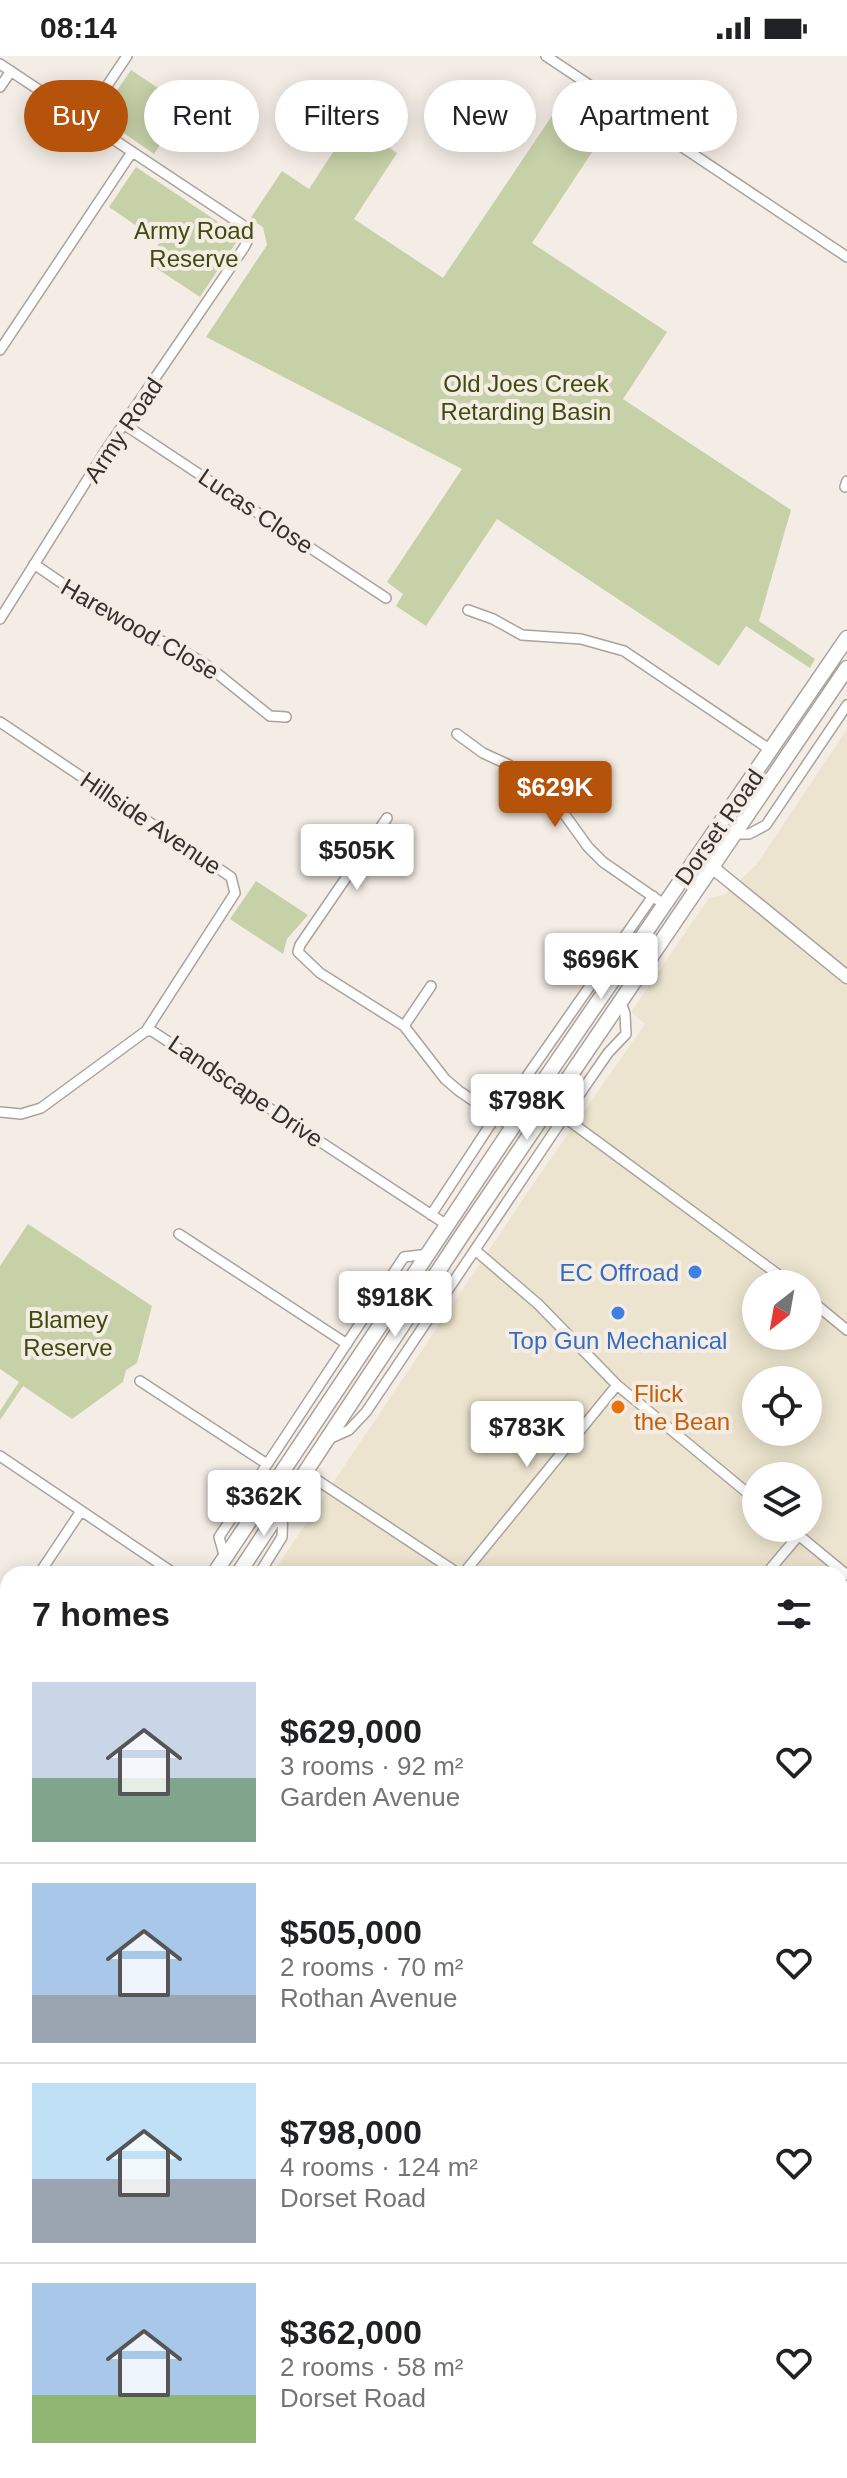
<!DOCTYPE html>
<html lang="en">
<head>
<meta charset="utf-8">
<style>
	body { margin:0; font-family:Helvetica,sans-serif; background:#f2f2f2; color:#202124; height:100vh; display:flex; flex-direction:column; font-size:30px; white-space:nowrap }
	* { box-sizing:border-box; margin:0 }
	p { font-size:26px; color:#757577 }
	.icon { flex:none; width:44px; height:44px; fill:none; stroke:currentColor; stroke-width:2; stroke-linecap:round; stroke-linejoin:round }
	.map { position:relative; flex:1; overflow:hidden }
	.panel { position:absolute; left:0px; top:1510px; width:848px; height:912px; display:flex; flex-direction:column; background:#fff; border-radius:24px 24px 0 0; box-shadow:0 4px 20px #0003 }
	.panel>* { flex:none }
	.guide { position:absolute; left:24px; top:24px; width:800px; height:72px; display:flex; gap:16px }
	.needle { width:52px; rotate:211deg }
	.controls { position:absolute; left:742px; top:1214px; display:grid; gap:16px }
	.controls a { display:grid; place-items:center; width:80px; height:80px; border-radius:50%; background:#fff; box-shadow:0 4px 20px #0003; font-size:40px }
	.price { position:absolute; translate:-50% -68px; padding:0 18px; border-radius:8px; background:#fff; color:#222; font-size:26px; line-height:52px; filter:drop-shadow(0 2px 4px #0008) }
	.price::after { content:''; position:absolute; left:50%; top:48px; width:24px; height:18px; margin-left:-12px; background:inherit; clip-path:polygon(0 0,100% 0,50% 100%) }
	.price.selected { background:#b45309; color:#fff }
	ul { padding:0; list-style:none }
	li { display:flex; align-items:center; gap:24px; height:200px; padding:0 32px }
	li+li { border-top:2px solid #e0e0e0 }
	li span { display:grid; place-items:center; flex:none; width:224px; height:160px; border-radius:0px; color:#555 }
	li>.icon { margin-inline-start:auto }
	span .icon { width:96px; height:96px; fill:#fffc; stroke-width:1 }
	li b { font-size:34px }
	h2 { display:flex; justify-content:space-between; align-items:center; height:96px; padding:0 32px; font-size:34px }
	.chip { padding:0 28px; border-radius:36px; background:#fff; box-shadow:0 4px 20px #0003; font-size:28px; line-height:72px }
	.chip.selected { background:#b45309; color:#fff }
	.status { display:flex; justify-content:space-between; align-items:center; height:56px; padding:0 40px; background:#fff; direction:ltr }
	.status svg { height:22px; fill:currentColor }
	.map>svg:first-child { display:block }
	.industrial { fill:#ece4ce; fill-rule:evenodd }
	.green { fill:#c6d1a8 }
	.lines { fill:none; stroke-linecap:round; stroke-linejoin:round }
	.minor-casing { stroke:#aaa39d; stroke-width:12 }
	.secondary-casing { stroke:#aaa39d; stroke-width:15 }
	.primary-casing { stroke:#aaa39d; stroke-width:17 }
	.minor { stroke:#fff; stroke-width:9 }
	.secondary { stroke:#fff; stroke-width:12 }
	.primary { stroke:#fff; stroke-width:14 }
	.shop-dot { fill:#3f7fe0; stroke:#f4ede6; stroke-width:3 }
	.food-dot { fill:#e8710a; stroke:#f4ede6; stroke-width:3 }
	.labels { text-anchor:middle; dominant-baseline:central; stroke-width:8; stroke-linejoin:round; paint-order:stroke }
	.park-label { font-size:24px; fill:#3f4b0b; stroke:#f4ede6 }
	.street-label { font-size:24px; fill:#33302e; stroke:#f4ede6 }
	.shop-label { font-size:24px; fill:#366cbe; stroke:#f4ede6; text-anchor:end }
	.food-label { font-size:24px; fill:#c56008; stroke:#f4ede6; text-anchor:start }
</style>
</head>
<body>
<div class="status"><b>08:14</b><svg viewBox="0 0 49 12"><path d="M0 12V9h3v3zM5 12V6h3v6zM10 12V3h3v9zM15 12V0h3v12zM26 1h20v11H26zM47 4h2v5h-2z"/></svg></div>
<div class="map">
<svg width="847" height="2422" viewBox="0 0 847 2422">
	<rect width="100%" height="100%" fill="#f4ede6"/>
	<path class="industrial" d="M847,673V2422H195L179,2414H840V1518H272L529,1134L645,968L631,956L709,842L724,839L756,809ZM756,1228H808V1280H756ZM756,1324H808V1376H756ZM756,1420H808V1472H756Z
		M8,1889V2330L0,2326V1903Z"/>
	<path class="green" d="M131,14L185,50L154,98L102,62L101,58Z
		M572,30L616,60L532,187L667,276L623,343L791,454L759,565L815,603L810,612L746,570L719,610L497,463L426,570L396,550L403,538L387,526L462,413L206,281L267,189L263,171L250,163L282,115L309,133L352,67L397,97L354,163L443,222Z
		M136,111L236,178L237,185L200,241L147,206L160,186L109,151Z
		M256,825L308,859L287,883L283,898L230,863Z
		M28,1168L152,1250L137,1307L126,1314L123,1326L72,1363L23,1330L0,1364V1355L19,1326L0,1313V1210Z"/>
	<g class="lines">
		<defs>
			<path id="minor" d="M546,0L847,201
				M0,8L244,170C250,179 249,184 243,193L106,394L0,563
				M0,31L11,15
				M84,64L127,0
				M0,294L132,96
				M125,369L386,542
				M845,431L847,425
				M34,508L111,561L187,597L208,610L270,660L286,661
				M468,554L493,563L522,579L581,583L624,595L772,695
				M0,666L231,821L235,837L146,975
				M457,678L483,697L509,709L534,735L565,759L588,791L603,806L665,849
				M387,762L300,889L298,896L320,917L404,970L445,1023L459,1035L512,1071
				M736,778H749L766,769L847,649
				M404,970L431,930
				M530,1045L527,1020L653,840
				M0,1056L21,1058L41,1052L146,975H152L447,1169
				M564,1061L791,1228
				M431,1159L496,1060
				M179,1178L347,1288
				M475,1194L538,1248L617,1329L756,1444
				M808,1242L847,1274
				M140,1325L267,1408
				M329,1383L349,1374L366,1356L564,1061L608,997L626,978L625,958L621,946
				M0,1400L175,1518
				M305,1416L459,1518
				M790,1472L847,1519
				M225,1502L219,1481L404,1201L429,1198
				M39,1518L81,1455
				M259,1518L282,1481L283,1452
				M463,1518L617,1329
				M766,1518L799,1479
				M0,1577L8,1565
				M840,1747L847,1738
				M0,1808L8,1796
				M0,2015L8,2019
				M840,2238L847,2230
				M0,2395L8,2399
				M38,2414L54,2422
				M689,2422L695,2414"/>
			<path id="secondary" d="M712,811L847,921"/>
			<path id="primary" d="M214,1518L530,1045L847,582
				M238,1518L462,1179L847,612
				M0,1840L8,1828
				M0,1874L8,1862
				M0,2348L8,2352
				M0,2369L8,2373
				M91,2414L107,2422
				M131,2414L147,2422"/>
		</defs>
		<use href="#minor" class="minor-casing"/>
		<use href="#secondary" class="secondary-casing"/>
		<use href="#primary" class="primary-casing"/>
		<use href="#minor" class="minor"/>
		<use href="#secondary" class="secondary"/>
		<use href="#primary" class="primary"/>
	</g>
	<g class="shop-dot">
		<circle cx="695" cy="1216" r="8"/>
		<circle cx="618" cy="1257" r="8"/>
	</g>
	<circle class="food-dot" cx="618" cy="1351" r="8"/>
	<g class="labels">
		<g class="park-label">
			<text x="194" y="174">Army Road<tspan x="194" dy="28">Reserve</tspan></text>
			<text x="526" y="327">Old Joes Creek<tspan x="526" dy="28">Retarding Basin</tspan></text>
			<text x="68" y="1263">Blamey<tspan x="68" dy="28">Reserve</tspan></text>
		</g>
		<g class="street-label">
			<text transform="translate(123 374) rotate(-56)">Army Road</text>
			<text transform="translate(256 455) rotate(34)">Lucas Close</text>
			<text transform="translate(140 573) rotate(30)">Harewood Close</text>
			<text transform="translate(151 767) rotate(34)">Hillside Avenue</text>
			<text transform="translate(719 771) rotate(-55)">Dorset Road</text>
			<text transform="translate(246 1035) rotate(34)">Landscape Drive</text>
		</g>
		<g class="shop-label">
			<text x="679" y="1216">EC Offroad</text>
			<text x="618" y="1284" text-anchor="middle">Top Gun Mechanical</text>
		</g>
		<g class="food-label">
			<text x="634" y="1337">Flick<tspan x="634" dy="28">the Bean</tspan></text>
		</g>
	</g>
</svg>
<div class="controls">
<a><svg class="needle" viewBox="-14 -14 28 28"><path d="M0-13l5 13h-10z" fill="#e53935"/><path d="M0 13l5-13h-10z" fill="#757577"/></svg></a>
<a><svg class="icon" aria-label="locate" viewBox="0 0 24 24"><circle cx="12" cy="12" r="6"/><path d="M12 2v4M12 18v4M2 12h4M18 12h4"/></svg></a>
<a><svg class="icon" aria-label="layers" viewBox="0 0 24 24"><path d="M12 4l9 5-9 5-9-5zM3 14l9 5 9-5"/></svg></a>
</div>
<b class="price selected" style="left:555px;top:773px">$629K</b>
<b class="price" style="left:357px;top:836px">$505K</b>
<b class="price" style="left:601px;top:945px">$696K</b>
<b class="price" style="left:527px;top:1086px">$798K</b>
<b class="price" style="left:395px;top:1283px">$918K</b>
<b class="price" style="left:527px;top:1413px">$783K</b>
<b class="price" style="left:264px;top:1482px">$362K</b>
<div class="guide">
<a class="chip selected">Buy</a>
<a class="chip">Rent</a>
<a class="chip">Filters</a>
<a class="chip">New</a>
<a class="chip">Apartment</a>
</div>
<section class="panel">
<h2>7 homes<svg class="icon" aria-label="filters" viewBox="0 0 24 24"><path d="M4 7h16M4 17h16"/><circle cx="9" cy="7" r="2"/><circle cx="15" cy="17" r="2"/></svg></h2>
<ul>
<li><span style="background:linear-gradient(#c9d6e8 60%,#7fa58c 0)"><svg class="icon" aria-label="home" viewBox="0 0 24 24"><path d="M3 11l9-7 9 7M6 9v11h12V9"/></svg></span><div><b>$629,000</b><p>3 rooms · 92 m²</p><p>Garden Avenue</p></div><svg class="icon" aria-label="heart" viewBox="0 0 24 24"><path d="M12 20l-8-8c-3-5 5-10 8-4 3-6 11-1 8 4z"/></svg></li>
<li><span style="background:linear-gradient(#a9c7e8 70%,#9aa5b1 0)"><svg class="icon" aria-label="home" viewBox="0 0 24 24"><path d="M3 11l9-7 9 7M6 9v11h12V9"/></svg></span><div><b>$505,000</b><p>2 rooms · 70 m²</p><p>Rothan Avenue</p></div><svg class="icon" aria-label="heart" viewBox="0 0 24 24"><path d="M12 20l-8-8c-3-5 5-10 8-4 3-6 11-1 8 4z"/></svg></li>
<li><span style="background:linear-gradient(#bfe0f5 60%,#9aa5b1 0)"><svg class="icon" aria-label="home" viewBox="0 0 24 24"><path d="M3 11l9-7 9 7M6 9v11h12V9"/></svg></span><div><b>$798,000</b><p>4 rooms · 124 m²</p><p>Dorset Road</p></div><svg class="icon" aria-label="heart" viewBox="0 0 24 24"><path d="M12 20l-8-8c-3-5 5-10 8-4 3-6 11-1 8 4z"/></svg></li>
<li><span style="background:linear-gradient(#a9c7e8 70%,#8fb573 0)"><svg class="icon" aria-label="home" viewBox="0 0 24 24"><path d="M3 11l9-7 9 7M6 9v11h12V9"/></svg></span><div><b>$362,000</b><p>2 rooms · 58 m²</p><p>Dorset Road</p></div><svg class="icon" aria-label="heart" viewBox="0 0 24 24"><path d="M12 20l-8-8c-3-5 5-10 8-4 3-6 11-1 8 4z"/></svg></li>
</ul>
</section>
</div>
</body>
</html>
